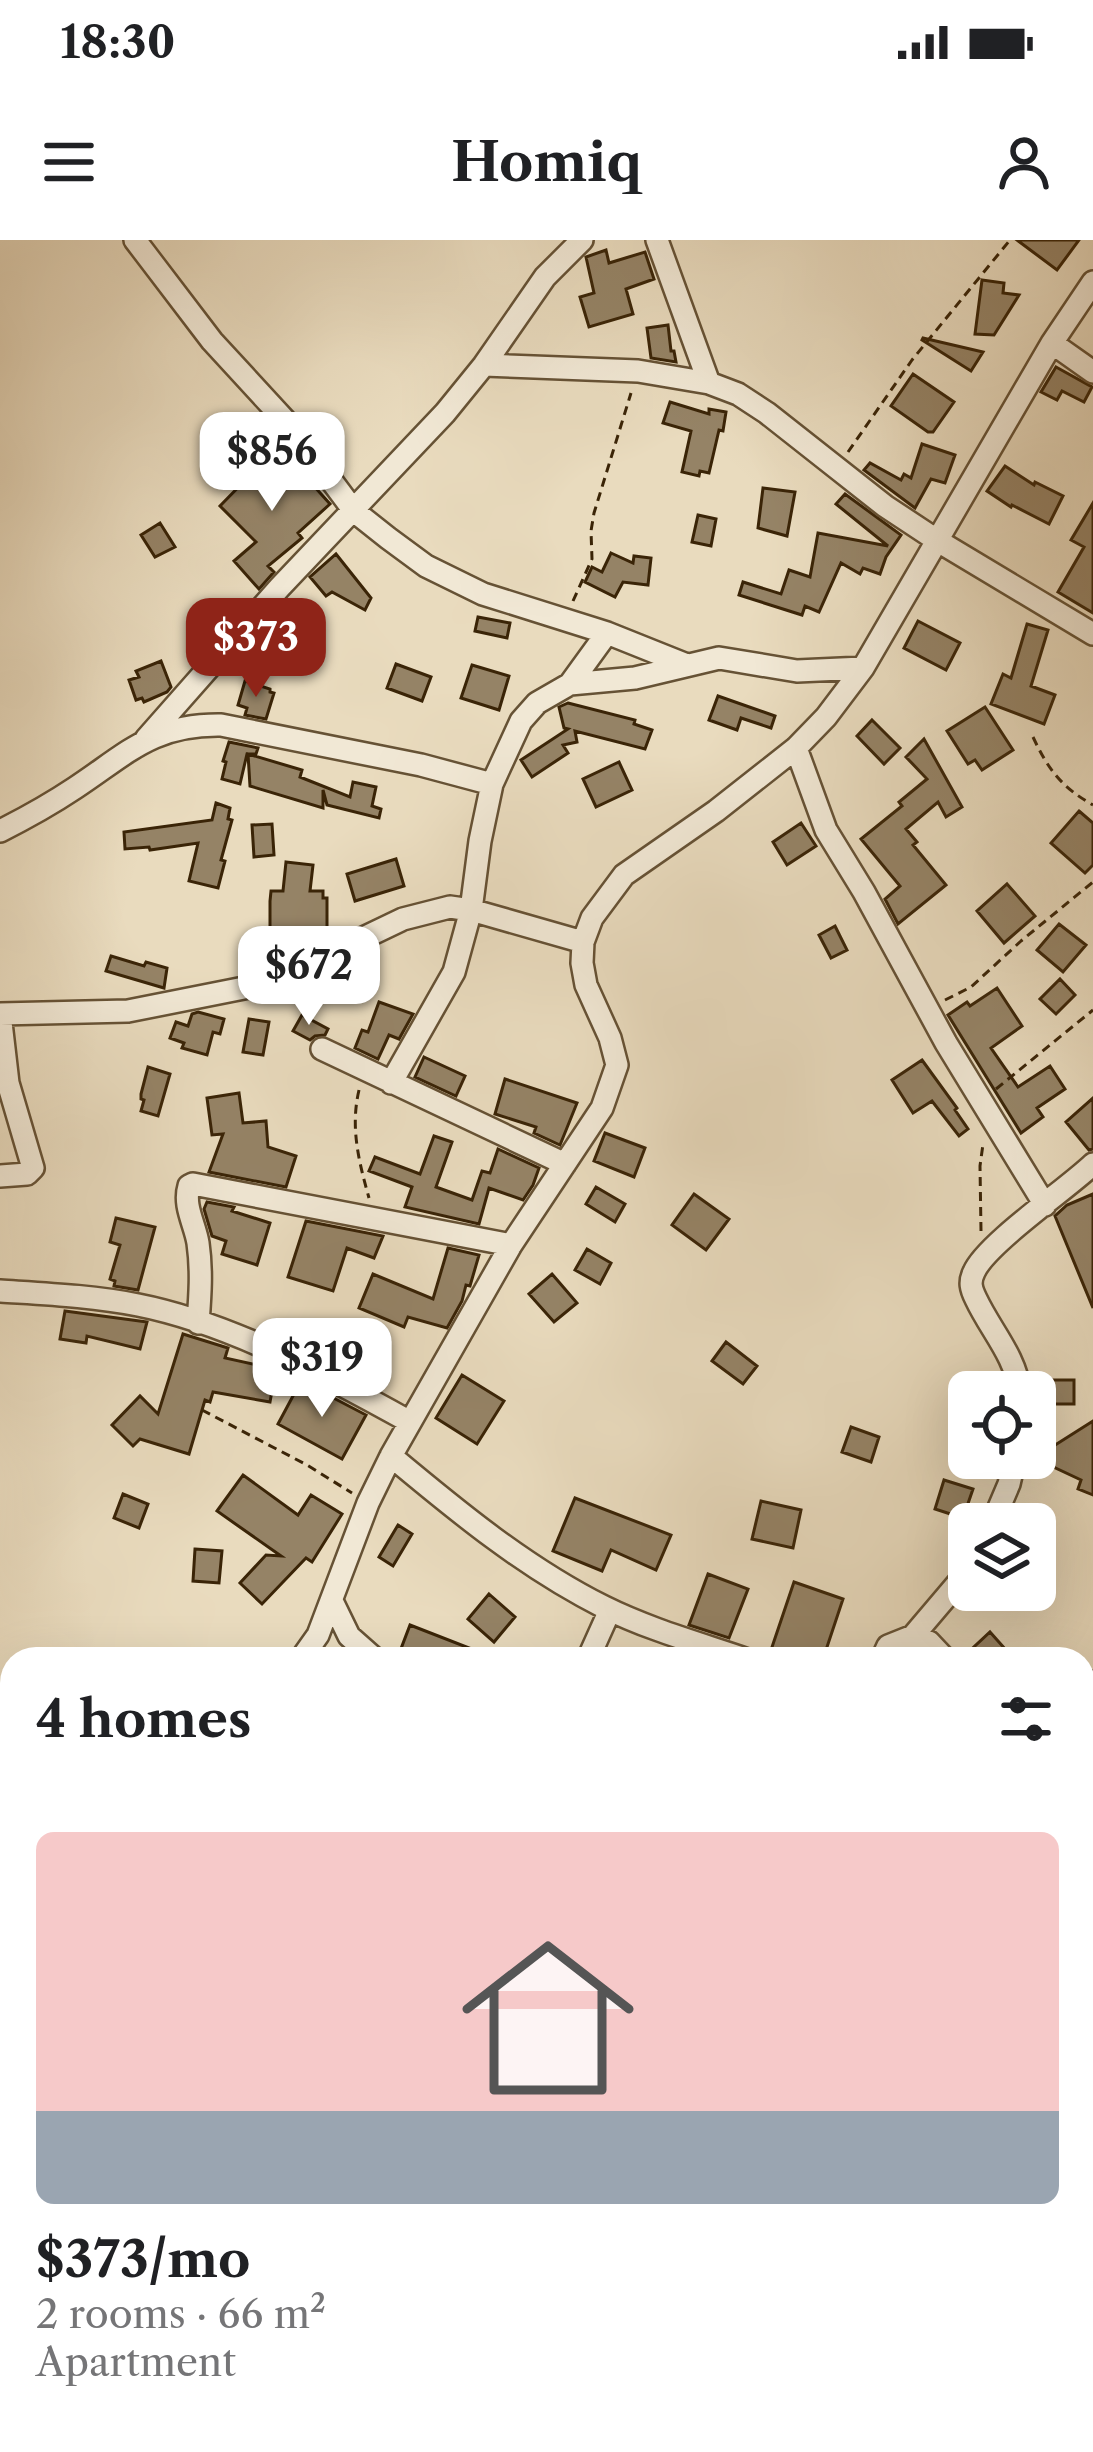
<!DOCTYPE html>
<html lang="en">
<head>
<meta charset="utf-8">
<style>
	body { margin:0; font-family:"Libre Caslon Text",serif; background:#f2f2f2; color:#202124; height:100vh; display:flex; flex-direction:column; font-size:45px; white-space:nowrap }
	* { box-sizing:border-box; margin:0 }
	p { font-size:39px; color:#757577 }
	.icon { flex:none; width:66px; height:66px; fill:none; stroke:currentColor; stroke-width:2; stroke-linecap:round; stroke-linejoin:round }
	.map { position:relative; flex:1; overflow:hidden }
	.panel { position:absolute; left:0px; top:1407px; width:1095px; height:807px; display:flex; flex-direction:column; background:#fff; border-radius:36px 36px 0 0; box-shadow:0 12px 48px #0002 }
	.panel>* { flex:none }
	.buttons { position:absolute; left:948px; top:1131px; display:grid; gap:24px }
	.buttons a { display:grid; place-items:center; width:108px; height:108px; border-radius:18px; background:#fff; box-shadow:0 12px 48px #0002; font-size:60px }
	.price { position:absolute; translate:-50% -102px; padding:0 27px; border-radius:24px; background:#fff; color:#222; font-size:39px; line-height:78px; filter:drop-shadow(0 3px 6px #0008) }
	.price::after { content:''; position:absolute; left:50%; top:72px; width:36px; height:27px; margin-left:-18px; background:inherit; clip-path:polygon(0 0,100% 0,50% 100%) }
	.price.selected { background:#8f2418; color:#fff }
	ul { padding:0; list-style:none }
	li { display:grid; align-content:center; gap:24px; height:636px; padding:0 36px }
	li+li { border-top:3px solid #e0e0e0 }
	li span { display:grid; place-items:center; height:372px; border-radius:18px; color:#555 }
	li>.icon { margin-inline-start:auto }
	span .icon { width:216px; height:216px; fill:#fffc; stroke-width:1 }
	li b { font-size:51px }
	h2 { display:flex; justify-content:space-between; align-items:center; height:144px; padding:0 36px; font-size:51px }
	.status { display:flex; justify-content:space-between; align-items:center; height:84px; padding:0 60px; background:#fff; direction:ltr }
	.status svg { height:33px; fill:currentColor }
	header { display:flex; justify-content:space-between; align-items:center; height:156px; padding:0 36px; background:#fff; font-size:54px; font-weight:800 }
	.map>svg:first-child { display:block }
	.building { fill:#958366; stroke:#3a2407; stroke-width:3 }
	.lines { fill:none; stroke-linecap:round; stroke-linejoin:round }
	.minor-casing { stroke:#665235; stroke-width:26 }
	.path { stroke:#3a2407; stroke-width:3; stroke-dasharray:9 6; stroke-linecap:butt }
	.minor { stroke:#f1e8d5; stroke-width:21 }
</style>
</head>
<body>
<div class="status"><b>18:30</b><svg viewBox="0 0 49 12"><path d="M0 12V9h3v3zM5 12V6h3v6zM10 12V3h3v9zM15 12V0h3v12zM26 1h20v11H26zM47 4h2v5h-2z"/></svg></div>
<header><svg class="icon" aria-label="menu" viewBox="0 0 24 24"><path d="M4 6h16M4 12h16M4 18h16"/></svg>Homiq<svg class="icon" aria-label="person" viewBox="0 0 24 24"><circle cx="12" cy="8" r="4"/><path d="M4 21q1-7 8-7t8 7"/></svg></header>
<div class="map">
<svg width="1093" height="2212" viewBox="0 0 1093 2212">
	<rect width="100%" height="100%" fill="#e9dbbe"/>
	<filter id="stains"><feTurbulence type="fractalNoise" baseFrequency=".00167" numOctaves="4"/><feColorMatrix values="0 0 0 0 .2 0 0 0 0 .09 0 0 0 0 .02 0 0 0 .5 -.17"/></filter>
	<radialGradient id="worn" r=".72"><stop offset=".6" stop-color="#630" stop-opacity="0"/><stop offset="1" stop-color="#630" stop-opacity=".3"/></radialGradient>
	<path class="building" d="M1017,0H1079L1057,30Z
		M606,10L609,23L645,12L654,39L626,49L633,74L589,87L580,57L594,53L586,17Z
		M982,40L1004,43L1003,53L1019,55L994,95L975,94Z
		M668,85L671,111H674L676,122L651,118L647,88Z
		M923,98L983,112L971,131L922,100Z
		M1056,127L1092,147L1084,162L1062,151L1057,160L1041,152Z
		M913,134L954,162L933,192H928L891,166Z
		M670,162L709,174V169L726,172L723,191L719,190L709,233L700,231L699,236L682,232L691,191L663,183Z
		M922,204L955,215L945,243L931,239L915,268L864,230L870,223L901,240L904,234L911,238Z
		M273,210L298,240L304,235L330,264L298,293L302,298L268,326L274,332L259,349L234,321L256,302L220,266L257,228L255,225Z
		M1005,226L1034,245L1035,242L1063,256L1049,284L1012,265L1011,267L987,251Z
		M763,248L795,252L787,296L758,288Z
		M845,254L901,295L886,317L880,334L863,328L860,334L841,323L819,372L805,366L802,375L739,355L743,342L781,354L789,330L810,337L818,293L888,306L836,264Z
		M1093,263V373L1058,352L1084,307L1071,300Z
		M698,275L716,279L711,306L692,302Z
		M160,283L175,307L155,317L141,295Z
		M611,313L633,323L634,316L651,318L648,345L623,342L615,357L585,342L592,327L602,332Z
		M336,314L371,358L365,370L332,352L326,356L310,337Z
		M478,377L510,383L507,398L475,391Z
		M918,381L960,403L946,430L904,408Z
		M1027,384L1048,390L1031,446L1055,455L1044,484L991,464L1003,434L1011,438Z
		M161,421L171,447L167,452L144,462L142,458L136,460L129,440L139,437L136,431Z
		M396,424L431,437L422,461L387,448Z
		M472,425L509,436L499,470L461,458Z
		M245,441L270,449V452L274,453L266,479L245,475L247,468L238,465Z
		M718,456L775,476L771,488L741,478L737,490L709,480Z
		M568,463L635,480L634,484L652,490L645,509L575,491L577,502L563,505L568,513L532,537L521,520L568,489L564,488L559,467Z
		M985,467L1013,510L982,530L975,520L968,524L947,491Z
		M872,480L900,508L884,524L857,496Z
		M924,499L962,567L946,577L938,562L906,589L917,602L913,605L946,645L898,684L885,659L900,646L861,599L902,566L899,562L927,539L906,517Z
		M229,502L258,508L256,514H247L240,544L222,539L226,522L223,521Z
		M248,514L302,530L300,537L350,557L353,542L376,547L372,566L381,569L379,578L327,565L323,550V568L250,546Z
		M619,522L632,550L596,567L583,539Z
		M216,563L230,568L228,579L232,580L221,620L225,621L218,648L189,641L198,603L150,610L149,607L125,609L124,592L212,580Z
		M1079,571L1093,583V625L1085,633L1051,603Z
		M801,583L816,606L787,625L773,602Z
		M272,584L274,615L254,617L252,585Z
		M396,619L404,646L355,661L347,634Z
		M286,622L313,625L310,651H323V658H327V699L300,712L270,714V661L271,651H283Z
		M1007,644L1035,676L1004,703L977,671Z
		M1059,684L1086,705L1063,732L1037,710Z
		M835,686L847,710L831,718L819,695Z
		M111,716L144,726L146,722L167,728L164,748L106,731Z
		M1060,739L1075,755L1056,774L1040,759Z
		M997,748L1022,786L991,808L1018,847L1050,826L1065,849L1037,868L1043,877L1021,893L948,775L967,762L970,766Z
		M379,762L413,774L399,799L389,795L378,819L355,808L362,790L368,792Z
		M198,772L224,779L220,794L213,792L207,815L182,808L184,803L170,798L176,782L188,786L192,774Z
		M302,775L328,789L325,795L315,796L310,800L293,791Z
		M249,779L269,782L263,815L243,812Z
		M424,817L465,836L456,856L415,837Z
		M922,820L957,868L955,870L968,889L959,896L932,861L913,873L892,840Z
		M148,827L170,834L158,876L141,871L144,860L141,859V854Z
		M505,839L577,863L560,905L534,893L536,887L495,874Z
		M239,853L243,883L266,881L268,907L296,916L286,947L209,932L223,894L212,895L207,858Z
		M1093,858V909L1089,910L1066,882Z
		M605,893L645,908L634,937L594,921Z
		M434,896L452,902L436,947L472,960L482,931L490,933L498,909L539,928L533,945L523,960L489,948L479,984L405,967L412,947L369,931L375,917L420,934Z
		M596,947L625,964L615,982L586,964Z
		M694,954L729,979L706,1010L672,985Z
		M1093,954V1068L1055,976L1067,965Z
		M207,962L234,967L232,971L270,983L257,1025L222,1014L226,1001L212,996L204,969Z
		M116,978L155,987L138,1050L114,1046L115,1041L110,1039L120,1005L110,1002Z
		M306,981L383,996L374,1018L347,1008L333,1051L288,1037Z
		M448,1008L479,1015L470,1046L466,1045L462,1061L447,1088L408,1077L404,1087L359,1068L373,1034L433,1059Z
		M587,1009L611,1023L600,1044L575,1030Z
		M552,1034L577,1063L554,1082L529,1054Z
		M65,1071L147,1082L140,1109L87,1096L86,1103L60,1099Z
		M183,1094L228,1108L225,1118L276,1129L270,1162L213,1152L210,1162L205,1160L189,1214L140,1199L133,1206L112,1185L140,1156L158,1174Z
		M726,1102L757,1126L743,1144L712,1121Z
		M462,1135L504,1161L477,1204L436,1178Z
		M1035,1140H1074V1164H1035Z
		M301,1141L366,1175L342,1219L278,1184Z
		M1093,1181V1255L1078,1249L1081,1240L1045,1223L1052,1207Z
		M851,1187L879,1197L871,1222L842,1212Z
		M243,1235L298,1275L311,1255L342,1274L312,1322L306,1318L262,1364L240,1343L266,1315L281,1316L217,1271Z
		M944,1240L973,1249L963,1278L935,1269Z
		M123,1254L148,1264L139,1288L114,1278Z
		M575,1258L671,1295L656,1330L611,1310L602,1331L553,1311Z
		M761,1261L801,1270L793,1308L752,1299Z
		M398,1285L412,1294L393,1326L379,1317Z
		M195,1309L222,1311L219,1343L193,1341Z
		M708,1334L748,1349L729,1398L689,1385Z
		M794,1342L843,1359L823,1419H789L770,1413Z
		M489,1354L515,1377L494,1402L468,1379Z
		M410,1385L495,1418L494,1419H412L399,1414Z
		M990,1392L1014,1419H961Z"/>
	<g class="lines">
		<defs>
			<path id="minor" d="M135,0L212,101L293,189L354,271L388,298L426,326L483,354L607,393L687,425
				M657,0L709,143
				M1052,103L1093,132
				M484,125L638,131L709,143L738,154L767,173L885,266L938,301L1093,394
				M570,444L607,393
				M146,499L280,347L445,173L484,125L545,37L582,0
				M796,508L826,590L864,652L946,803L1045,965
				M0,591C26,578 51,564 75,548C128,513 153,484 221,485L421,525L492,544
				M0,774L128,771L249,747L282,737L403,679L450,667L471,670L583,702
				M0,774L8,843L33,928L27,934L0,936
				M322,809L565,924
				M391,843L454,732L471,670L480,601L492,544L521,481L537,463L570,444L635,438L719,418L797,431L863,428
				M0,1051C46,1054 93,1056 138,1065C230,1083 329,1137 410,1182
				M198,1083C200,1056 202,1031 198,1003C195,984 183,966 189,946L193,944L511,1005
				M1020,1152C1015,1115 991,1091 976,1059C971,1049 969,1042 974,1032C986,1004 1067,949 1093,924
				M391,1216C458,1272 526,1328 604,1367C648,1389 698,1403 745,1419
				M992,1284L1009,1244L1015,1218
				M332,1361L349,1396L375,1419
				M913,1396L969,1330
				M301,1419L318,1395L368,1263L391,1216L511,1005L602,868L617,825L610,798L586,745L582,723L583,702L592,678L624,635L716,571L796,508L826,477L863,428L1052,103L1093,42
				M588,1419L610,1370
				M882,1419L888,1406L913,1396L929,1402L945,1419
				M1083,1448L1093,1442
				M0,1616L12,1635
				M1083,1944L1093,1938
				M1083,2093L1093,2100
				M394,2202L401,2212
				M738,2202L748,2212
				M874,2202L888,2212
				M686,2212L696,2202"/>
		</defs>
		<use href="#minor" class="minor-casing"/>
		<path class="path" d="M848,212L912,120L1010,0
			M573,361L592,319L591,291L594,273L631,153
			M1033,497C1048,529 1061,547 1093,565
			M945,760L971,747L1021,701L1093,642
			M996,849L1093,770
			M359,850C350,888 359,922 369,958
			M981,991L980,926L983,904
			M202,1170L307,1225L352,1253
			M1083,1472L1093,1484
			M1083,1715L1093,1706
			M0,2038L12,2018
			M0,2179L12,2193
			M20,2202L29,2212
			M85,2212L88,2202"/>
		<use href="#minor" class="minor"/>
	</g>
	<rect width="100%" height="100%" filter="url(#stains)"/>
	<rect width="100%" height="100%" fill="url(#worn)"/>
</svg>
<div class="buttons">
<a><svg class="icon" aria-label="locate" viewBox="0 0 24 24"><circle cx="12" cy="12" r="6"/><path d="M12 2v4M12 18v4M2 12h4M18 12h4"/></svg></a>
<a><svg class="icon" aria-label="layers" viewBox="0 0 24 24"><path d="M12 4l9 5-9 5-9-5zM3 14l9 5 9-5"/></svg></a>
</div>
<b class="price" style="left:272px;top:274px">$856</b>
<b class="price selected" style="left:256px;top:460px">$373</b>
<b class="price" style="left:309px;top:788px">$672</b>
<b class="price" style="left:322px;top:1180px">$319</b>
<section class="panel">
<h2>4 homes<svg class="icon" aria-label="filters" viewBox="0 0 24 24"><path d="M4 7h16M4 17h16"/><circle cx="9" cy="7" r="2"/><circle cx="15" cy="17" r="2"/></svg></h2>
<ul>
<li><span style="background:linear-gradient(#f6c9c9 75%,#9aa5b1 0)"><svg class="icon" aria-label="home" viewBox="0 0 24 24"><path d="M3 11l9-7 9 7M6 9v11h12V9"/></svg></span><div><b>$373/mo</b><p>2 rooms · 66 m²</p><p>Apartment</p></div></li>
</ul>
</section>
</div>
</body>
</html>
